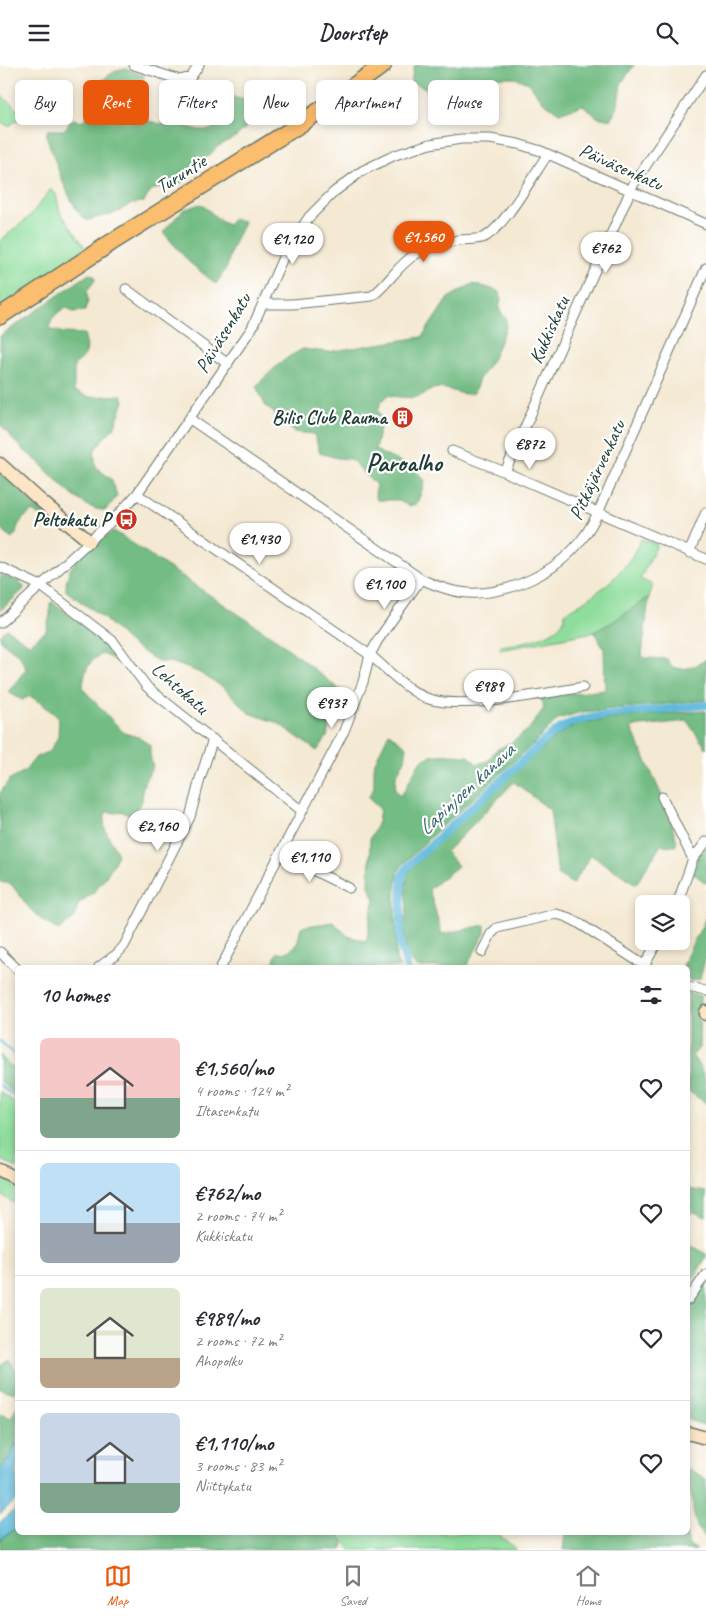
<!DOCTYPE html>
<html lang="en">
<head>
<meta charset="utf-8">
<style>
	body { margin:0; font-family:Caveat,sans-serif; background:#f2f2f3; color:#2b2b33; height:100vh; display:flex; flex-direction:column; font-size:19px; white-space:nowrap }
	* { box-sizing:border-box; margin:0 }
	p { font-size:16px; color:#7c7c81 }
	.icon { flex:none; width:28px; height:28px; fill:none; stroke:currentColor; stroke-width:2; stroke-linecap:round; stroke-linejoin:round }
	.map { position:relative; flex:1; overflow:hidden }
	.details { position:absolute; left:15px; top:900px; width:675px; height:570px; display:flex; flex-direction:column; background:#fff; border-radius:8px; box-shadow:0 2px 8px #0003 }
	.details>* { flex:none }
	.hud { position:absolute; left:15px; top:15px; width:676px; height:45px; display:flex; gap:10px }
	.controls { position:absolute; left:635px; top:830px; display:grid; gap:10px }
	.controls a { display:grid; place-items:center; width:55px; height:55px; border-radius:8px; background:#fff; box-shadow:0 2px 8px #0003; font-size:25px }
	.price { position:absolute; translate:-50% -42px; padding:0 11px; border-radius:18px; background:#fff; color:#222; font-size:16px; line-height:32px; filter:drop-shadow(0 1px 2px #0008) }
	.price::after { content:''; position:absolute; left:50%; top:30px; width:15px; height:11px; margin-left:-8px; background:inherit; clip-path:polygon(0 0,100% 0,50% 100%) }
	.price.selected { background:#ea580c; color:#fff }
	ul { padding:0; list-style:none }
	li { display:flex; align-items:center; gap:15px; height:125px; padding:0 25px }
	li+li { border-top:1px solid #e1e1e2 }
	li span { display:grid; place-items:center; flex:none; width:140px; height:100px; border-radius:8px; color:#555 }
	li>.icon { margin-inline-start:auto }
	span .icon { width:60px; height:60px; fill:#fffc; stroke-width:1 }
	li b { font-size:21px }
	h2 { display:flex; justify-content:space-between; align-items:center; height:60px; padding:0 25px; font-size:21px }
	.chip { padding:0 18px; border-radius:8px; background:#fff; box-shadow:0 2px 8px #0003; font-size:18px; line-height:45px }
	.chip.selected { background:#ea580c; color:#fff }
	header { display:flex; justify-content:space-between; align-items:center; height:65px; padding:0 25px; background:#fff; font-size:22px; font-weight:700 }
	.tab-bar { display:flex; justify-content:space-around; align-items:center; height:70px; border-top:1px solid #e1e1e2; background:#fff; font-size:14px; color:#7c7c81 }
	.tab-bar a { display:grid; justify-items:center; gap:2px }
	.tab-bar .selected { color:#ea580c }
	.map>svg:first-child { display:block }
	.green { fill:#8fdd9c; stroke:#578d68 }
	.forest { fill:#73bc84; stroke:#497c5c }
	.water { fill:#5ebadc; stroke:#3e7c88 }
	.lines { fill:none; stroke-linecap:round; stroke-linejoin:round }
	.stream { stroke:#5ebadc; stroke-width:2.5 }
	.canal { stroke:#5ebadc; stroke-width:8 }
	.street-casing { stroke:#6a796c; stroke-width:11 }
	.secondary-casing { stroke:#6a796c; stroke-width:15 }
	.highway-casing { stroke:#6a796c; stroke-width:19 }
	.street { stroke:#fff; stroke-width:9 }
	.secondary { stroke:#fde5c5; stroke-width:12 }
	.highway { stroke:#fbbd6e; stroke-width:16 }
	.labels { text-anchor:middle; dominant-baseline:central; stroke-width:4.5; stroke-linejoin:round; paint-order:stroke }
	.street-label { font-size:20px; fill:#1f3d34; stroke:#fff }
	.poi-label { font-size:20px; font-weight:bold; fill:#1f3d34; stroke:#fff; text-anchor:end }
	.water-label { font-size:21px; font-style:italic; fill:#326266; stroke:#fff }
	.district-label { font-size:25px; font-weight:bold; fill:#1f3d34; stroke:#fff }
</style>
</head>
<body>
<header><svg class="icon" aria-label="menu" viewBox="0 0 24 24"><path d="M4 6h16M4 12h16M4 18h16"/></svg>Doorstep<svg class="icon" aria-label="search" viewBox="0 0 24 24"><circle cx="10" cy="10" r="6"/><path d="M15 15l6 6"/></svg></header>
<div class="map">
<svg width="706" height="1485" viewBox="0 0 706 1485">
	<rect width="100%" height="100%" fill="#fff"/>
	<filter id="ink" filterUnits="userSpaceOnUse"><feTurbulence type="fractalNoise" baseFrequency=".02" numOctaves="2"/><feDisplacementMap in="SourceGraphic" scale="10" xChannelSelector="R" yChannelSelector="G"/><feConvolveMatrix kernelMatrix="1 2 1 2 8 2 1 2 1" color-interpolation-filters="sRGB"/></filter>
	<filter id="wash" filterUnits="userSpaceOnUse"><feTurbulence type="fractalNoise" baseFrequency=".0096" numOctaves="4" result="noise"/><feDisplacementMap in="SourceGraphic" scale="20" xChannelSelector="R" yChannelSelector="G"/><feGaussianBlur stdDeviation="1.12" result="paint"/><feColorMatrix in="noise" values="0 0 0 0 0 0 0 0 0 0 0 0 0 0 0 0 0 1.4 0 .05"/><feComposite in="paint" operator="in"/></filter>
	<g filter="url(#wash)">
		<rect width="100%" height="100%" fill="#f4e9d3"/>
		<path class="green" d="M0,29L17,44L22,52L9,61L0,57Z
			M51,124L56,129L60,147L88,186L0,242V176L29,152Z
			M641,474L657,480L640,514L653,520L649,532L611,558L594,567L500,585L501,581C519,578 566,572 565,548C588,534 611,520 627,498C633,491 637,482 641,474Z
			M0,1026L17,1040V1103L0,1094Z
			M0,1113L17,1120V1140L0,1129Z
			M337,1468H497L517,1485H350Z"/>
		<path class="forest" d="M416,0H634L621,19L617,44L610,55L597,52L583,40L559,48L542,36L529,18L513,12L481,13L455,24H427L411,17L414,2Z
			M120,4H127L144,11C138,26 133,38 141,54L161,59L185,61L199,65H211L222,47L215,35L189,27V22L193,21L244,35L247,47H256L260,49L237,71L217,82L208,92L200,94L194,98L187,115L170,121L151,125L144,137C129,138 129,140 118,147C116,148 90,155 87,155C72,150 52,87 46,70L48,65H64L71,56L75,54L81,57C86,53 90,48 91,42L87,39C91,34 89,33 92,28C96,18 111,8 120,4Z
			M200,139C211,145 216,155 228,160L233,154L244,157L232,183L227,202L216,219L189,197L163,167L183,145Z
			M89,209L94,210L95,215L87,226L88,236L85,246L73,247L68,243C58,246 50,252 50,264L63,268L84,269C89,286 88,290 74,300V326L89,332L122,330L124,336L114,363L102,375L94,387L96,402L112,415L117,431L106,445C84,447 57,415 42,401C36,394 28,389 21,383C14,376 7,367 0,359V271Z
			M472,219L486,222L500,227L501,234L499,244L506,254V262L493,293L479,314L474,328C462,332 451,323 439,323C431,323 427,328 420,331C414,334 395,332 388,330L381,338L378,345L382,354L375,384C391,396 413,398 425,416L417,439L409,441L397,435H377L375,432L376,420L351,394L337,393L320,388L314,369L294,367L265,340L256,321L278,300L290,291L303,284L327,287L422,272L448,233Z
			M0,408L28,433L66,464L65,465L56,461L32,446C24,453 17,457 16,469L11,473L0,462Z
			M114,466L280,577L350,633L346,644L331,654L327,672L317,686L278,658L249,648L223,622L198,607L171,597H159L132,580L101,551L66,526C66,521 66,515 68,510C74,491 98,476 114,466Z
			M0,510L20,517L23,520L24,524L0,546Z
			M649,532L642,590L644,593L667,594C669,597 670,599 672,601C681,608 699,600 706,594V635L581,647L558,654L531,681L436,767L403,799L398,807L395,830L396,894L400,902H271L277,888L287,887L297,880L301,862L333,857L348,871L365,876L367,875L370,853L375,834L369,821L370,774L378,757L380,744L368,733L374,723V699L389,668L407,682L405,695L396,710L395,724L401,731C408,721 412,708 419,699C429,685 453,691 469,691L477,699L488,696L496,685L511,678L529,664L544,643L541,632L605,625L604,584L594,567L611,558Z
			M53,537L103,576L122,597L123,600L103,589C88,594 83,609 83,624L124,668L138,672L150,680V690L153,701C151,706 147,711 145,716C137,734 151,735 129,750L121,746L118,748L106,747C99,764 113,775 118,790L107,810L93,828L78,839L75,852L59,865C36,856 25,837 11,819L0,817V728L10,714L25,706L36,692L50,686L58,672L59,653L41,638L30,631L22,635L8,627L26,604L20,591L1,576L0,570L7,564L29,579L46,566L50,550V538Z
			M706,646V683L687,656L631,662L666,740L677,777L675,781L661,780L636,819L591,790L573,819L558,810L550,745L514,717L446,787L458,801L429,824L442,869L485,860V868L466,902H417L406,890L404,862L407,846L406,825L407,813L409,807L435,780L530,693L561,668L579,658L643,650Z
			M706,781V818L693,808L698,791Z
			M706,852V891L700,914L690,916L688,914V902H683C688,884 699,869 706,852Z
			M688,927L700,931L699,983L692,991C706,1008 706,1016 706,1038L688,1026Z
			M0,990L17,1007V1031L0,1016Z
			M688,1124L706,1127V1152L694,1147L688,1149Z
			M688,1178L706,1189V1192L688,1224Z
			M706,1213V1361L688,1355V1240Z
			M10,1294L14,1303L17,1305V1325L15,1328L0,1324V1301Z
			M17,1342C17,1372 20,1381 0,1405V1349L11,1353Z
			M688,1403L706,1414V1473L697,1462L693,1446V1436L688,1424Z
			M17,1461L18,1468H337L343,1475L342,1485H0V1474L13,1466Z
			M565,1468H641L647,1469V1468H686L689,1480L697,1485H563Z"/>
		<path class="water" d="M17,1377V1434L0,1449V1405L9,1394Z
			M17,1443C18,1464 18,1463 0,1474V1457Z"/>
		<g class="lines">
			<path class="stream" d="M0,976L18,993
				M0,1020L18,1035"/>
			<path class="canal" d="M407,902L400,879L402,811L409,800L545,675C561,661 575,654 596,651L706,640"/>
		</g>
	</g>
	<g filter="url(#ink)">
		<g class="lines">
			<defs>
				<path id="street" d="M134,0L180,15L191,12L199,0
					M126,224L228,299
					M263,239H293L372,231C389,219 397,200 416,189C430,181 444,177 459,175C467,174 475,175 482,173C502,167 535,107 548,89
					M190,354L421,514C436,521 451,527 468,528C510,530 557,507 582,474C589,466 593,457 598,448L706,203
					M452,386L505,407L706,494
					M505,407L633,120L706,10
					M137,429L370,590C387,604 403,622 424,632C454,647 547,628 583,622
					M689,488L706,447
					M0,502L41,521L113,576L147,622L302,746
					M0,558L117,451L137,429L252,263L285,188L309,152L334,127L362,106L395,90L430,79L461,74H490L518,79L541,86L706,159
					M662,732L693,794
					M280,789L349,823
					M677,839L693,794L706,777
					M0,887L18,905
					M482,887L491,869L497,863L556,849L567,852L577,857L647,902
					M644,901L658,876
					M99,902L117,889L124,881L190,752L200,714L213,674
					M221,902L344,666L363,617L370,590L378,575L421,514
					M688,922L706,926
					M688,1235L706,1209"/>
				<path id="secondary" d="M0,399L41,436L89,476
					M706,947V949
					M0,1105L18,1114
					M688,1368L706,1373"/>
				<path id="highway" d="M0,251L112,177L302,58L383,0"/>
			</defs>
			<use href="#street" class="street-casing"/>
			<use href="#secondary" class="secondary-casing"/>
			<use href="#highway" class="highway-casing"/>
			<use href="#street" class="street"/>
			<use href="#secondary" class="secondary"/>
			<use href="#highway" class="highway"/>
		</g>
	</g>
	<defs>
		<symbol id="building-disc" viewBox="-11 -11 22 22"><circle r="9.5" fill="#c8321e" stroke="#fff"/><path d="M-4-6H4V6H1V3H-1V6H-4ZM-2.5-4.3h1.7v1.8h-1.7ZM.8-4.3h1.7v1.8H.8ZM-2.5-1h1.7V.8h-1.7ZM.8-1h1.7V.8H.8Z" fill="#fff"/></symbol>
		<symbol id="bus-disc" viewBox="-11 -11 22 22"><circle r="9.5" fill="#c8321e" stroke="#fff"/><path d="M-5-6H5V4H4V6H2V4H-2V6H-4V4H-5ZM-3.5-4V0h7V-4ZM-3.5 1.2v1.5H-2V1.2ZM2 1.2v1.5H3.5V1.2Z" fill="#fff"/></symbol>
	</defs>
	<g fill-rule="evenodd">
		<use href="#building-disc" x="390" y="340" width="25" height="25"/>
		<use href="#bus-disc" x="114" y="442" width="25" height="25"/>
	</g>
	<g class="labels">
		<g class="street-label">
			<text transform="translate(621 102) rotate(24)">Päiväsenkatu</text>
			<text transform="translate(181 109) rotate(-32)">Turuntie</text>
			<text transform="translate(549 265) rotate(-66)">Kukkiskatu</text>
			<text transform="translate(223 268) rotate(-59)">Päiväsenkatu</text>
			<text transform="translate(597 405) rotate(-65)">Pitkäjärvenkatu</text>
			<text transform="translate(180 623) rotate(41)">Lehtokatu</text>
		</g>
		<g class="poi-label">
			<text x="387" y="352">Bilis Club Rauma</text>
			<text x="110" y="454">Peltokatu P</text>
		</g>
		<g class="water-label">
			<text transform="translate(466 724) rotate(-43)">Lapinjoen kanava</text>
		</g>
		<g class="district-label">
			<text x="404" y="398">Paroalho</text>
		</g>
	</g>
</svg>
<div class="controls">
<a><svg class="icon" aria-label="layers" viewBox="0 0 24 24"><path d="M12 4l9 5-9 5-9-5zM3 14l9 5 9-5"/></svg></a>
</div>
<b class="price selected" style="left:424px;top:198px">€1,560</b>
<b class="price" style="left:293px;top:200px">€1,120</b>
<b class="price" style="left:606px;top:209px">€762</b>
<b class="price" style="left:530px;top:405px">€872</b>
<b class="price" style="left:260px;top:500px">€1,430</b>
<b class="price" style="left:385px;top:545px">€1,100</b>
<b class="price" style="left:489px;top:647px">€989</b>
<b class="price" style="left:332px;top:664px">€937</b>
<b class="price" style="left:158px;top:787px">€2,160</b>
<b class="price" style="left:310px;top:818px">€1,110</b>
<div class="hud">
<a class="chip">Buy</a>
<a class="chip selected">Rent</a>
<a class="chip">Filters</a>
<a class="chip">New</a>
<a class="chip">Apartment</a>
<a class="chip">House</a>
</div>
<section class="details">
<h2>10 homes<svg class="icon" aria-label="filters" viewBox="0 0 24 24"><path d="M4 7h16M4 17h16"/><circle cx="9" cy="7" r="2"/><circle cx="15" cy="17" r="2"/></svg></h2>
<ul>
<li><span style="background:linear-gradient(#f6c9c9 60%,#7fa58c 0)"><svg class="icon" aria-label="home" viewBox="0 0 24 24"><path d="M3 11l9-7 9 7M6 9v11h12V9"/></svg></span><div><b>€1,560/mo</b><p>4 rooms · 124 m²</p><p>Iltasenkatu</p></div><svg class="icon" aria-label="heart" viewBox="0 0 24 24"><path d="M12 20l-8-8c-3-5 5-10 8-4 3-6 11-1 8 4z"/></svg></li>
<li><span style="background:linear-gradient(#bfe0f5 60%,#9aa5b1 0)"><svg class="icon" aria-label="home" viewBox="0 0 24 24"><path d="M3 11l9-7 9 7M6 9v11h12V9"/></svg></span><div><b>€762/mo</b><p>2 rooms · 74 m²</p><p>Kukkiskatu</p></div><svg class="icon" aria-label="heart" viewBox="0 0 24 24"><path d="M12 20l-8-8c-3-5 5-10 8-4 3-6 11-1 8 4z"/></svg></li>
<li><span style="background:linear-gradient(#dfe7d0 70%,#b9a48a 0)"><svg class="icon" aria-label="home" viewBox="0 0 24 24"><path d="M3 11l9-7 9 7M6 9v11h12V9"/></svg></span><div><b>€989/mo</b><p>2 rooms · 72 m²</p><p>Ahopolku</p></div><svg class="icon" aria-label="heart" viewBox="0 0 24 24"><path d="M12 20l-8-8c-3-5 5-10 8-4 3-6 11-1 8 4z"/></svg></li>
<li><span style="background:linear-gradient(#c9d6e8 70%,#7fa58c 0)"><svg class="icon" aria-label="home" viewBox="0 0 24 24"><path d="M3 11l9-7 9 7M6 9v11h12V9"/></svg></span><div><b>€1,110/mo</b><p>3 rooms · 83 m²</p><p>Niittykatu</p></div><svg class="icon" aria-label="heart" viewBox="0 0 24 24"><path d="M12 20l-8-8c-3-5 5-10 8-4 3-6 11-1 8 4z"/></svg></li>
</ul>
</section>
</div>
<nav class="tab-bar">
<a class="selected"><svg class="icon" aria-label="map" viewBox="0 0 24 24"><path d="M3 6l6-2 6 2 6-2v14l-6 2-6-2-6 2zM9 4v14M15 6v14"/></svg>Map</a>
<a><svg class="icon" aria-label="saved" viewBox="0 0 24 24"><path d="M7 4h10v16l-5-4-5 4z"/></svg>Saved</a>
<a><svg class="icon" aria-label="home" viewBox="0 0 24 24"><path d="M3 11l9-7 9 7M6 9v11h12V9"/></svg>Home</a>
</nav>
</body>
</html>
